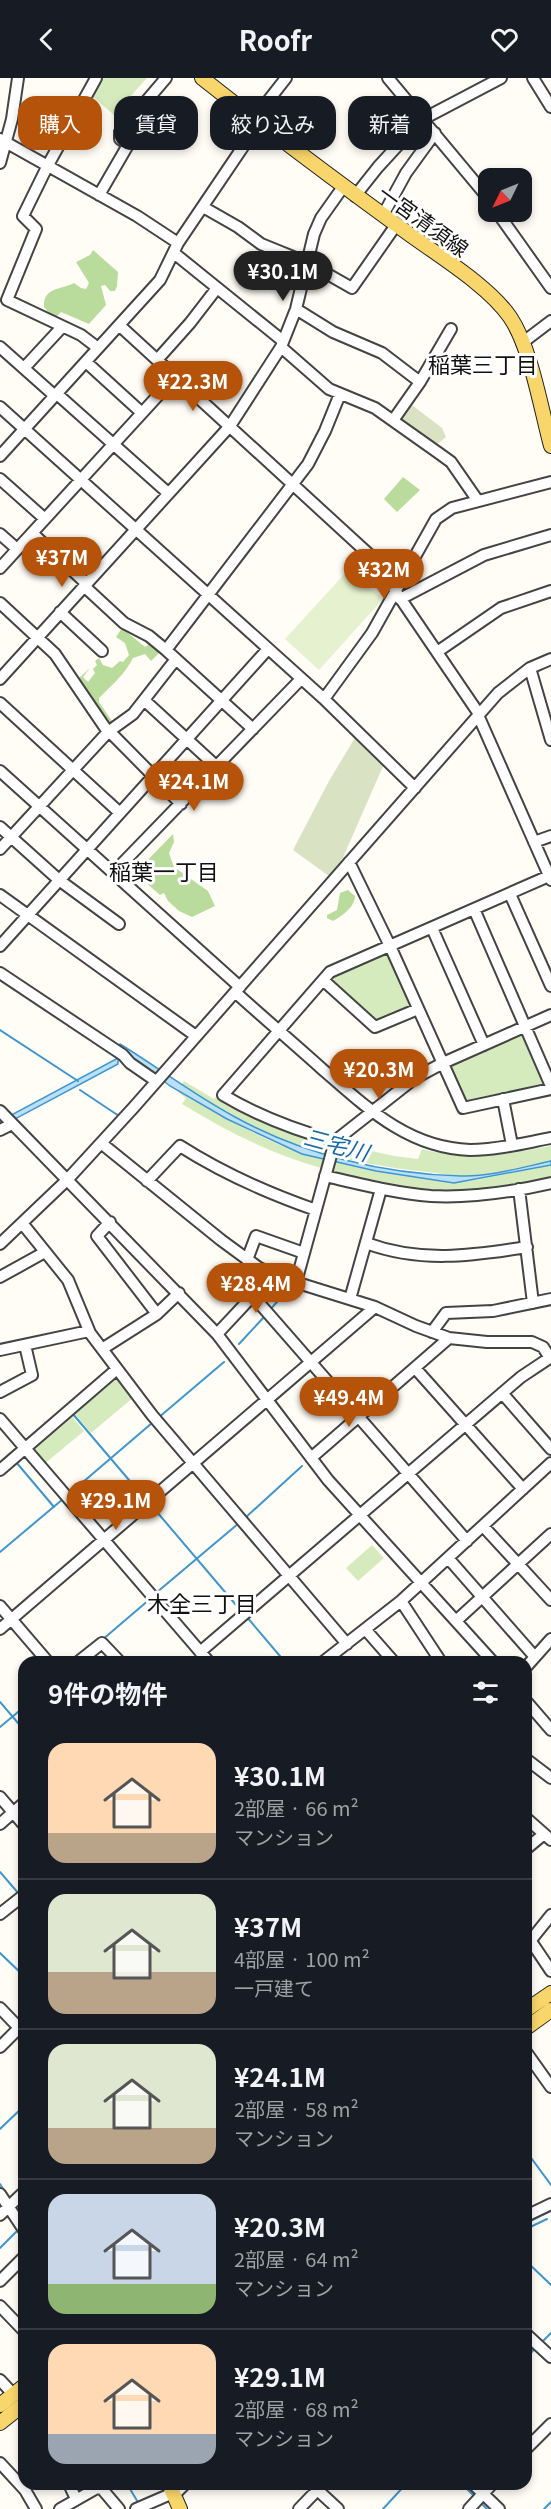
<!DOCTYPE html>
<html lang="ja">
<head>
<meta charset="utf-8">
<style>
	body { margin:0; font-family:Georgia,"Noto Sans JP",serif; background:#242831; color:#f1f3f6; height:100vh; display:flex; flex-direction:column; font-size:22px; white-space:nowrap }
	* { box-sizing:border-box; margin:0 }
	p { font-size:20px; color:#9ea1a6 }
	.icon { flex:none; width:33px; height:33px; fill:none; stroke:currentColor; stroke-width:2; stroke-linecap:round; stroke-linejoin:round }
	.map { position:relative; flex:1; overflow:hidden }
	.details { position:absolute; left:18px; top:1578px; width:514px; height:834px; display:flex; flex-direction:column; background:#171b24; border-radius:18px; box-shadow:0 3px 9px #0003 }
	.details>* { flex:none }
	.top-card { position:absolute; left:18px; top:18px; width:516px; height:54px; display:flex; gap:12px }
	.needle { width:39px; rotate:227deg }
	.fabs { position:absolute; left:478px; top:90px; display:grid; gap:12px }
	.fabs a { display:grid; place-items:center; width:54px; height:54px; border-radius:12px; background:#171b24; box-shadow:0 3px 9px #0003; font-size:30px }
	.price { position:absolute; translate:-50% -51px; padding:0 14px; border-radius:21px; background:#b45309; color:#fff; font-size:20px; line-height:39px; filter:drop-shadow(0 2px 3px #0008) }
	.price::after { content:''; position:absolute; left:50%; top:36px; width:18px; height:14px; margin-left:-9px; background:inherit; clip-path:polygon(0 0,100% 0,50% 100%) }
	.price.selected { background:#222; color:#fff }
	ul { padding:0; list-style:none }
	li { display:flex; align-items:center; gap:18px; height:150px; padding:0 30px }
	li+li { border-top:2px solid #363941 }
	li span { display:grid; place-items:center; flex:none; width:168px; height:120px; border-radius:18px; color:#555 }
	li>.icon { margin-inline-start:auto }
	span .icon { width:72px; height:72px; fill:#fffc; stroke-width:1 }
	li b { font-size:26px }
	h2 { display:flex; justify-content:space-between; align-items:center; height:72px; padding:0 30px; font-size:26px }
	.tag { padding:0 21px; border-radius:18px; background:#171b24; box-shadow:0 3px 9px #0003; font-size:21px; line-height:54px }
	.tag.selected { background:#b45309; color:#fff }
	header { display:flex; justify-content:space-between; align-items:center; height:78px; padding:0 30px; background:#171b24; font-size:27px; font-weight:700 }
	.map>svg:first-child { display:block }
	.green { fill:#d5ebbd }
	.forest { fill:#b9dc9c }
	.cemetery { fill:#d9e3c4 }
	.pitch { fill:#e6f2cf }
	.water { fill:#b9e0f7; stroke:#3f96cf; stroke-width:1.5 }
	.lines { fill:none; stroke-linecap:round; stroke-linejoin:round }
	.stream { stroke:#3f96cf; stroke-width:2 }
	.minor-casing { stroke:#444; stroke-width:14 }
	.major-casing { stroke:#222; stroke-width:16 }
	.minor { stroke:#fff; stroke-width:10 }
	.major { stroke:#f9d66b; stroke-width:14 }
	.labels { text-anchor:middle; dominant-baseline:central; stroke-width:6; stroke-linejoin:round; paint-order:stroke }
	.street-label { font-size:21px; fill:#111; stroke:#fff }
	.neighbourhood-label { font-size:22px; fill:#111; stroke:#fff }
	.water-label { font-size:22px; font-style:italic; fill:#1768a6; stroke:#fff }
</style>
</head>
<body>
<header><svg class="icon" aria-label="back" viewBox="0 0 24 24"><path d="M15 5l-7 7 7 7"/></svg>Roofr<svg class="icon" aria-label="heart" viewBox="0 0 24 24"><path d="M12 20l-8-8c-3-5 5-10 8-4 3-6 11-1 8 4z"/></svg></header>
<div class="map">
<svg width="551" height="2431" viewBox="0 0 551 2431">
	<rect width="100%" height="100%" fill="#fffdf5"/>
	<path class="green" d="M100,0H147L114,37L91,17Z
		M386,874L390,875L412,926L411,930L375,943L330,903V900Z
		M521,955L524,957L546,1005L544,1009L467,1025L464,1024L449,990L450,987Z
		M184,1003L214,1021L217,1018L262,1044L325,1065L328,1069L326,1077C273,1064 227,1034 181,1007Z
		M177,1010C223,1038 271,1069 324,1081L321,1090C271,1076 226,1053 182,1026L186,1020L179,1015Z
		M341,1066L394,1078L418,1081L422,1071C470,1083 503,1077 551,1068V1083C530,1087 478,1101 460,1098C419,1093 378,1089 337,1079Z
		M335,1084L446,1104L476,1102L551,1087V1101C508,1110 460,1119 417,1113C389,1109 362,1102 334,1096L333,1094Z
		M116,1297L134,1319L91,1355L72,1333Z
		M69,1335L84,1353L43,1387L30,1372Z
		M372,1467L384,1480L358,1503L346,1490Z"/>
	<path class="forest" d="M93,172L118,194L117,208L115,213H110L105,207L101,208L106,227L89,246L61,234L54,241L44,229C43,209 61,212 74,205L81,210L86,211L89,205L76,184L90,177Z
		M403,399L420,412L397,434L384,421Z
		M122,550L145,569L151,565L159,570L160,574L151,583L145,576L133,580C125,596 113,606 99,620V624L114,646L121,636L132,629L134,630L112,650H107L77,602L90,590L83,599L88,604L95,595L93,591L97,587L95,583L99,580L103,587L112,590L120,583L123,584L129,577L125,565L116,559Z
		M173,756L174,764L169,775L174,789L208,813L215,828L192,839L179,833L168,823L164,815L160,817L137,797L136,794Z
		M348,812L355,818C355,829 342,838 333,843L327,840V837L337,832L340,815Z"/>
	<path class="cemetery" d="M408,324L442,350L446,359L435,368L398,339Z
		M356,658L384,686L341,784L329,798L293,772L329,703Z"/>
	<path class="pitch" d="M349,491L383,521L319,592L285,561Z"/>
	<path class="water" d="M120,966C159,990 194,1017 235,1039C304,1077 384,1096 461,1098C490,1099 523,1089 551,1083V1087L454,1105L376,1093L302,1076L227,1041L170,1008L140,985H134L118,970Z
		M118,980V986L0,1049V1043Z"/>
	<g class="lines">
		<path class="stream" d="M0,952L78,1003
			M80,1012L119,1038
			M269,1233L291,1208
			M239,1266L264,1239
			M72,1335L146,1422
			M158,1340L224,1284
			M16,1384L54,1429
			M69,1416L152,1345
			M151,1427L242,1534
			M245,1440L302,1388
			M0,1474L63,1421
			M156,1515L239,1445
			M246,1538L285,1584
			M102,1562L150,1521
			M0,1624L24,1652
			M0,1649L24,1629
			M0,1794L19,1816
			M0,1875L24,1898
			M0,2051L24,2028
			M526,2073L551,2107
			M0,2106L5,2114
			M526,2145L551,2133
			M526,2151L547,2141
			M0,2170L16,2154
			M526,2183L551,2207
			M541,2265L551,2255
			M526,2281L535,2270
			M127,2406L139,2426
			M462,2406L474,2418
			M483,2427L487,2431
			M383,2431L406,2406
			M544,2431L551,2424"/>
		<defs>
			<path id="minor" d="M96,0L48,87L23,138L36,151L7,222L81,257L98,270
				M388,0L489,121
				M533,0L551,29
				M254,41L286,0
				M423,41L501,0
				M0,61L137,138L178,165
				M0,85L12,41L18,0
				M99,117L128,67L120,61V54L166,0
				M355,118L378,89L422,41
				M203,129L238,149L261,166L308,185L352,210L396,147
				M497,134L551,210
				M383,137L406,95L435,55
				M174,175L283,263
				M296,231L333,254L382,275L420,304L394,341
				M119,247L373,480L479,636
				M522,265L551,243
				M0,269L55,318
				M281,269L329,311L375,330L440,376L451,384L478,423
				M157,282L190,245L217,210
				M86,284L142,335
				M24,290L62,249
				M420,304L451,251
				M57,316L168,415
				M0,329L323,620L415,710
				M0,378L160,202L178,165L259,45
				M0,401L45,441
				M32,455L86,505
				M0,456L17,471
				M0,490L175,299
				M84,508L124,545L149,558L166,572L253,651
				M400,521L484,477L551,457
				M0,525L55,576L108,654
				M60,534L102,573
				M166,572L308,386L325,353L340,316
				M437,574L501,530L551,513
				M530,590L551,662
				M0,601L230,348L281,269L296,231L314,156L321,140L343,109
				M324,621L372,555L436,441L452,430L551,404
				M144,622L217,689
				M0,625L120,735
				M478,637L551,802
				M110,654L181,726
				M0,693L240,909
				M0,749L59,802L119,846
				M534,764L551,758
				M0,771L108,654L133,636L176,581
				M349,784L390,868L463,1030L551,1011
				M113,795L301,601
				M510,816L551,908
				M0,817L196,958
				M474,831L551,1008
				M432,850L484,967
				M0,868L268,571
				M0,895L123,977L130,985L156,1003
				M323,902L330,894L549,798
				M235,914C264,940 293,965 321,990C365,1028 407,1070 470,1072C497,1072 524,1065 551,1060
				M503,1021L512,1067
				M0,1033L217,1256L328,1402L493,1584
				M0,1052L12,1046
				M335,1063C295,1052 258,1038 223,1017L323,902L375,949L418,931
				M101,1065L221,1162L259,1190L282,1200L375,1229L416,1248L449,1260L311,1380
				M325,1098C360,1106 395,1115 431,1118C471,1120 512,1114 551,1105
				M147,1103L180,1068C224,1096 267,1115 316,1132
				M519,1111L533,1225
				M110,1144L97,1158L157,1236L179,1215
				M22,1145L68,1202L90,1255L152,1337L347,1566
				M366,1165C420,1185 471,1178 527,1169
				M0,1166L67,1102L134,1029L498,615L530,590L551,581
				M247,1182L256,1158L304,1175
				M0,1199L45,1174
				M296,1204L335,1063L415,1000L443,985L551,937
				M253,1218L467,1463
				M350,1221L381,1111
				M432,1254L446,1235L493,1233L551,1221
				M217,1256L273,1196
				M449,1260L487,1264H532L543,1269L550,1280
				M102,1271L157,1236
				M0,1272L89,1253
				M415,1290L523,1411
				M0,1314L32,1297L25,1267
				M502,1315L551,1371
				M0,1341L209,1584
				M0,1392L117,1291
				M483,1448L551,1522
				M448,1480L535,1579
				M401,1523L441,1584
				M0,1528L48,1584
				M457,1542L551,1456
				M0,1551L375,1229
				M365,1551L394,1584
				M200,1574L521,1299L551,1279
				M78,1584L102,1565L120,1584
				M323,1584L401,1523L551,1385
				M526,1589L551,1561
				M526,1623L551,1652
				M526,1681L551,1700
				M0,1719L24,1747
				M526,1740L551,1762
				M0,1746L24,1725
				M526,1771L544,1756
				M0,1836L24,1817
				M526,1856L551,1893
				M527,1867L551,1837
				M0,1930L24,1955
				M0,1969L19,1950
				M526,1974L551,2009
				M0,2116L24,2152
				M0,2137L24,2114
				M526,2138L551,2126
				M0,2203L24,2179
				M0,2228L24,2253
				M526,2256L551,2279
				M0,2302L13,2316
				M526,2371L551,2346
				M0,2385L25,2412L36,2431
				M69,2406L76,2421
				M311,2406L338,2431
				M473,2406L499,2431
				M173,2418L185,2406
				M60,2431L97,2410L102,2411L119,2431
				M136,2431L173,2415
				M299,2431L323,2406
				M469,2431L492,2406"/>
			<path id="major" d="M202,0C268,52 336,103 405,153C436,176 488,207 510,239C531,270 541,331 551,368
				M526,1932L551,1915
				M526,1950L551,1932
				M0,2327L24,2308
				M0,2345L24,2326
				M169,2406L180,2431"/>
		</defs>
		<use href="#minor" class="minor-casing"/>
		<use href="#major" class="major-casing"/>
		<use href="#minor" class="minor"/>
		<use href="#major" class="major"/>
	</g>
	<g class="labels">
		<g class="street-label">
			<text transform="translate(424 142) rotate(36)">一宮清須線</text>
		</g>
		<g class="neighbourhood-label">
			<text x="483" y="285">稲葉三丁目</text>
			<text x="164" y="792">稲葉一丁目</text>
			<text x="202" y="1524">木全三丁目</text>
		</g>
		<g class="water-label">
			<text transform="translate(337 1065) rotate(15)">三宅川</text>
		</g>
	</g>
</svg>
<div class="fabs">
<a><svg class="needle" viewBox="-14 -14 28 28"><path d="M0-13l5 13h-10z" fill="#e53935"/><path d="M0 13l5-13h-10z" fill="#9ea1a6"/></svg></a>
</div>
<b class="price selected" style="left:283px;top:224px">¥30.1M</b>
<b class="price" style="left:193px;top:334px">¥22.3M</b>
<b class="price" style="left:62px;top:510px">¥37M</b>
<b class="price" style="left:384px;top:522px">¥32M</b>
<b class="price" style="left:194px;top:734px">¥24.1M</b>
<b class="price" style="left:379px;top:1022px">¥20.3M</b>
<b class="price" style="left:256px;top:1236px">¥28.4M</b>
<b class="price" style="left:349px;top:1350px">¥49.4M</b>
<b class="price" style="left:116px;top:1453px">¥29.1M</b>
<div class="top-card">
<a class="tag selected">購入</a>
<a class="tag">賃貸</a>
<a class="tag">絞り込み</a>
<a class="tag">新着</a>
</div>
<section class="details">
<h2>9件の物件<svg class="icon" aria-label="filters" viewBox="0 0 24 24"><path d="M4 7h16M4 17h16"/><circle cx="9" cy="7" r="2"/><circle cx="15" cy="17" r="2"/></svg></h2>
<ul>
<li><span style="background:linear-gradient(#ffd9b3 75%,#b9a48a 0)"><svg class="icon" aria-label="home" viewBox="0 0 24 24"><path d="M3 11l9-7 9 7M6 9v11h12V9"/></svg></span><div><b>¥30.1M</b><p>2部屋 · 66 m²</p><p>マンション</p></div></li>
<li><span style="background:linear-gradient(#dfe7d0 65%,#b9a48a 0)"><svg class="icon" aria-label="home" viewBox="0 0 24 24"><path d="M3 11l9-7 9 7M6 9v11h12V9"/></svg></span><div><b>¥37M</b><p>4部屋 · 100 m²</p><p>一戸建て</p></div></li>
<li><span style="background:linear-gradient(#dfe7d0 70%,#b9a48a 0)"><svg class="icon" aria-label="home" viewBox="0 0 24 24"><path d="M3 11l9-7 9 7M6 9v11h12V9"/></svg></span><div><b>¥24.1M</b><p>2部屋 · 58 m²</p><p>マンション</p></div></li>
<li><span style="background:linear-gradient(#c9d6e8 75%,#8fb573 0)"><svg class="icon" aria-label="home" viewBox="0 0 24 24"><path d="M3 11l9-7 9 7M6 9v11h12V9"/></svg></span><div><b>¥20.3M</b><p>2部屋 · 64 m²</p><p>マンション</p></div></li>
<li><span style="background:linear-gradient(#ffd9b3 75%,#9aa5b1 0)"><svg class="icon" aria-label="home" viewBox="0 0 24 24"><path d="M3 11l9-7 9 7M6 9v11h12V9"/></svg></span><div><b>¥29.1M</b><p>2部屋 · 68 m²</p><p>マンション</p></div></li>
</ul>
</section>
</div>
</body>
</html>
